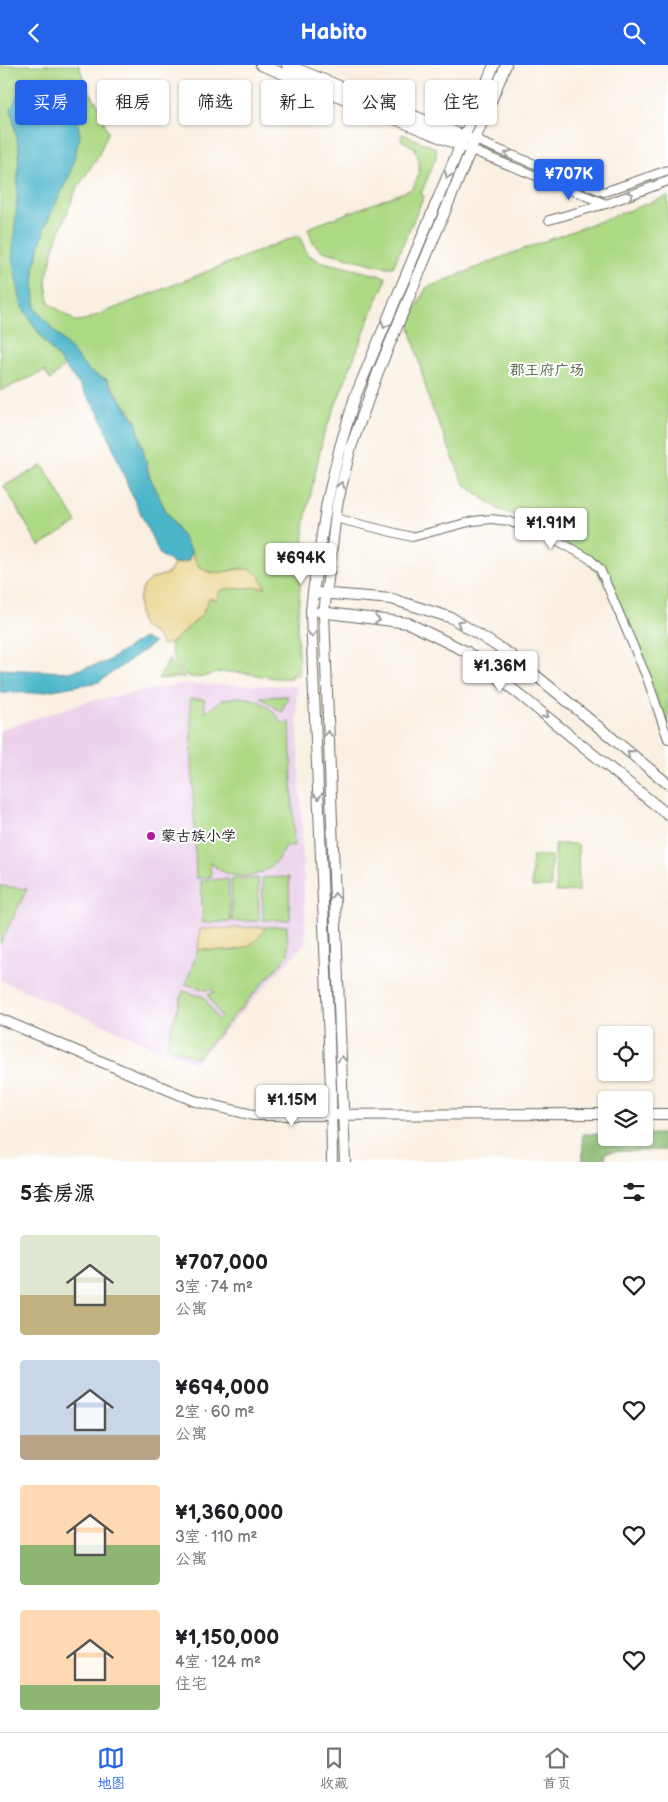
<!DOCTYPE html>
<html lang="zh">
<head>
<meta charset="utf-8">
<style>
	body { margin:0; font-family:"Balsamiq Sans","LXGW WenKai TC",sans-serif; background:#f6f6f6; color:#202124; height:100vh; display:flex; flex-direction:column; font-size:19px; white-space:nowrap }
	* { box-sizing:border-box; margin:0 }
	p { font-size:16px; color:#757577 }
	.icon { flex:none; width:28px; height:28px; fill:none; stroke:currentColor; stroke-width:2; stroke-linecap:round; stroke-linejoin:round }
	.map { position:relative; height:1097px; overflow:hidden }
	.side { display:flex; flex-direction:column; background:#fff; flex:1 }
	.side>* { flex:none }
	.top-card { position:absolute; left:15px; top:15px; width:639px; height:45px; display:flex; gap:10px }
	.fabs { position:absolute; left:598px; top:961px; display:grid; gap:10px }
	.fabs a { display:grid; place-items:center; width:55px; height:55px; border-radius:5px; background:#fff; box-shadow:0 1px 4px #0004; font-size:25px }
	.price { position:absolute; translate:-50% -42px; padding:0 11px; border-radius:5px; background:#fff; color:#222; font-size:16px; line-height:32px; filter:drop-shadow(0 1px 2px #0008) }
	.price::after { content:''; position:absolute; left:50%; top:30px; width:15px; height:11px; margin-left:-8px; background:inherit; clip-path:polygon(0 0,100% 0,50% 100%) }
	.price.on { background:#2563eb; color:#fff }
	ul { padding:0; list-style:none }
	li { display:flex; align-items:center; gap:15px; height:125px; padding:0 20px }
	li span { display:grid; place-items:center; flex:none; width:140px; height:100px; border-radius:5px; color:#555 }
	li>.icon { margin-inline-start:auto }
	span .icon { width:60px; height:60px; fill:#fffc; stroke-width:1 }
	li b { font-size:21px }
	h2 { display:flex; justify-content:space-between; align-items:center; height:60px; padding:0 20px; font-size:21px }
	.tag { padding:0 18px; border-radius:5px; background:#fff; box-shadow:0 1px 4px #0004; font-size:18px; line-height:45px }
	.tag.on { background:#2563eb; color:#fff }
	header { display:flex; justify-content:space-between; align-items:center; height:65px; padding:0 20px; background:#2563eb; color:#fff; font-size:22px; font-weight:600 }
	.dock { display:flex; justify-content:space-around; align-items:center; height:70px; border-top:1px solid #e0e0e0; background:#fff; font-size:14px; color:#757577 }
	.dock a { display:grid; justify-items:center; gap:2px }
	.dock .on { color:#2563eb }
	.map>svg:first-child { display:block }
	.built { fill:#ebd1eb }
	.green { fill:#add985; stroke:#647a50 }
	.forest { fill:#8ab972; stroke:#536a47 }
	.sand { fill:#eeda9e; stroke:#857b5d }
	.water { fill:#4cb5ca; stroke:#346873 }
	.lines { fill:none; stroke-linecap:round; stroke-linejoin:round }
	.minor-casing { stroke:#696661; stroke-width:10 }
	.tertiary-casing { stroke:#696661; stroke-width:12 }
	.minor { stroke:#fff; stroke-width:8 }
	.tertiary { stroke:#fff; stroke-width:10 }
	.oneway { stroke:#999 }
	.poi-dot { fill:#b5179e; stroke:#fff; stroke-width:2 }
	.labels { text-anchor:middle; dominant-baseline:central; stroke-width:4; stroke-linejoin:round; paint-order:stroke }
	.park-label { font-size:15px; fill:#4f5e41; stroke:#fff }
	.poi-label { font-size:15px; fill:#1c1c1c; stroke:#fff; text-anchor:start }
</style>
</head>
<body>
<header><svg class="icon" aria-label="back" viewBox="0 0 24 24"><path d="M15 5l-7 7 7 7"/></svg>Habito<svg class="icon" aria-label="search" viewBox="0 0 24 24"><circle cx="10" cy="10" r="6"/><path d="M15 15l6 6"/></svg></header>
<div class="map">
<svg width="668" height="1097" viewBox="0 0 668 1097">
	<rect width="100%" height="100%" fill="#fff"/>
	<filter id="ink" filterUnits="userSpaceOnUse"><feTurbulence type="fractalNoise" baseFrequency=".02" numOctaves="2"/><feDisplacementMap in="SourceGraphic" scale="10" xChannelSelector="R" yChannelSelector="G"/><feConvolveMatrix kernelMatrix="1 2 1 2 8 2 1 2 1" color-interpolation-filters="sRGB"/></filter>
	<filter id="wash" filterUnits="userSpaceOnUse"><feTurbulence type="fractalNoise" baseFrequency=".0096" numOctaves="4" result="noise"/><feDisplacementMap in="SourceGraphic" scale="20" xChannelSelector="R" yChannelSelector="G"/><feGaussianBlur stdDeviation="1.12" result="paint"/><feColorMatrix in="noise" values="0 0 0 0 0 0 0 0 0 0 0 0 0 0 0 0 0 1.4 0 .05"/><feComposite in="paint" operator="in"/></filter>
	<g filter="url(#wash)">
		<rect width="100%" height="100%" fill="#f9f0e2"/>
		<path class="built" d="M182,619L296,621L306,877L195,998L161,985L0,915V665L89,636Z"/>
		<path class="green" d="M0,0H79L85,18L99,42L108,68L98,91L76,125L55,179L46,215L49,238L75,256L85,255L299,170L307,189L319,196L386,212L385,218L374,242L323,372L305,455L303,481L297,562L299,610H291V613C268,615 248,606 226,607C213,607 200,616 188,611C176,605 171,590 170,578L202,550L209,533L220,526L224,524L265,521L241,503L218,508L205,506L196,497L192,487L165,444L149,410L136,356L107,314L90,308L35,243L34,202L45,161L70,109L11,44L19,84L17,137L22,242L42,273L65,301L50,315L45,306L0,326Z
			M402,69L436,83V92L421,129L424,131L393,202H384L322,186L313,178L308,163L412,124C421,108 421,100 415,83L401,75Z
			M668,131V660L613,527L586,494L542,461L498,444L464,419L429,335L409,258L426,223L510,189Z
			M43,400L77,458L39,481L4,421Z
			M169,593L181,610L185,612L158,614L165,603Z
			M288,631L282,647L260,632Z
			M238,632C259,633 271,641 282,658L290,657L294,781H286C272,813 235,822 210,797L211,812L196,813L190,634H204L205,648L222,635Z
			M555,779H578L579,826L556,827Z
			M532,791H551V822H532Z
			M289,812L290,855H263L262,813Z
			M258,813L259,856H232L231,814Z
			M228,814L230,857L203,858L201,815Z
			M1,821L27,824L0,879V824Z
			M287,861L288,890L197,993L166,981L183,926L204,932L218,955L221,952L208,930L214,927L212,924L206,925L186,919L198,884L230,886L238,885L263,866L265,862Z"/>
		<path class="forest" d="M582,1069H606V1072H644V1069H668V1085L606,1087L605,1097H583Z"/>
		<path class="sand" d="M192,487C194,493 198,503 206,506C224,514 255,488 265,522L225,524L220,526L216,535L209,533L202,550L171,578L161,580C159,570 151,566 142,562C138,547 135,526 150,515C155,512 163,510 169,508L174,499L188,496Z
			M265,862C252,891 223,886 198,884L200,864Z"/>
		<path class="water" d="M38,16L60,25L76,45L80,71L70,109L45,161L34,202L35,243L90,307L106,314L136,356L149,410L165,444L192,487L188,496L174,499L160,490L131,428L99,348L77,317L42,273L22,242L12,194L17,137L19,84L11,44L20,25Z
			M143,573L154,578L99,617L35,628L0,627V604L69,607L106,597Z"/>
	</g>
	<g filter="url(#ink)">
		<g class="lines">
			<defs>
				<path id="minor" d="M475,75L604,127L668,105
					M471,85L606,139L668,116
					M549,155L606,139
					M335,453L412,472L473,456L491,454L508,456L551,472L590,494L600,504L607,520L647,613L668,674"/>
				<path id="tertiary" d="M261,0L464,82
					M287,0L469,73
					M319,528L392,534L452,553L511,590L668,719
					M320,547L408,558L467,587L668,750
					M0,954L195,1036L253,1050L606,1049
					M644,1049H668
					M332,1097L331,1022L313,607L311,546L313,527L327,437L340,382L355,332L494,0
					M345,1097L324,548L337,440L350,385L378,307L506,0"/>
			</defs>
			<use href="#minor" class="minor-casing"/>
			<use href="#tertiary" class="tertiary-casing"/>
			<use href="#minor" class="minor"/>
			<use href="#tertiary" class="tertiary"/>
		</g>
		<defs><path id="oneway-chevron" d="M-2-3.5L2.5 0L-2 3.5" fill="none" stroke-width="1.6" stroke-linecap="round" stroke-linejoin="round" transform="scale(1.25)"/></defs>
		<g class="oneway">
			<use href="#oneway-chevron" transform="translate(508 89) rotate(-158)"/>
			<use href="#oneway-chevron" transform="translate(448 110) rotate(113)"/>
			<use href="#oneway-chevron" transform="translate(630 130) rotate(-20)"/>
			<use href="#oneway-chevron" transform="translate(385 260) rotate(112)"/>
			<use href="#oneway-chevron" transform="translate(341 420) rotate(-76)"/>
			<use href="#oneway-chevron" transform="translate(377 555) rotate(7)"/>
			<use href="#oneway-chevron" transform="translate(460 558) rotate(-148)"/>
			<use href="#oneway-chevron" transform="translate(312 569) rotate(89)"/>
			<use href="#oneway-chevron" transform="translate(546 650) rotate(39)"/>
			<use href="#oneway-chevron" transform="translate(328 669) rotate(-92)"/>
			<use href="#oneway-chevron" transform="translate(630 688) rotate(-141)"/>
			<use href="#oneway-chevron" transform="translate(318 731) rotate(87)"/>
			<use href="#oneway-chevron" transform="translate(335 831) rotate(-92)"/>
			<use href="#oneway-chevron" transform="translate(342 994) rotate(-92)"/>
		</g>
	</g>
	<circle class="poi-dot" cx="151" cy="771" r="5"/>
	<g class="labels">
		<g class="park-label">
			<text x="547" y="305">郡王府广场</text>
		</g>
		<g class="poi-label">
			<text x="161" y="771">蒙古族小学</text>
		</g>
	</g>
</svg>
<div class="fabs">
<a><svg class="icon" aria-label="locate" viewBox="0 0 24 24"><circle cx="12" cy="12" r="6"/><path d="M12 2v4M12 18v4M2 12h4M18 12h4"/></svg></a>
<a><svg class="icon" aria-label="layers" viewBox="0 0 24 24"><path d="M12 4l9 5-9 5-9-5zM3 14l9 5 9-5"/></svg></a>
</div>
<b class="price on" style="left:569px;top:136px">¥707K</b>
<b class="price" style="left:551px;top:485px">¥1.91M</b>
<b class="price" style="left:301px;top:520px">¥694K</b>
<b class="price" style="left:500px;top:628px">¥1.36M</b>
<b class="price" style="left:292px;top:1062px">¥1.15M</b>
<div class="top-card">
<a class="tag on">买房</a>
<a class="tag">租房</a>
<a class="tag">筛选</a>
<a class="tag">新上</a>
<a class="tag">公寓</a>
<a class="tag">住宅</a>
</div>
</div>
<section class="side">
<h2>5套房源<svg class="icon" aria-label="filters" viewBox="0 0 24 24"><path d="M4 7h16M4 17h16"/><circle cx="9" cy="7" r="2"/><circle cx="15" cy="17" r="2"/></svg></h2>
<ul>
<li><span style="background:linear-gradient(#dfe7d0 60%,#c2b280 0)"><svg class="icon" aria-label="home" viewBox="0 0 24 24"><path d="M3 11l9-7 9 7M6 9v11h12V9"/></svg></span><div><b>¥707,000</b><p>3室 · 74 m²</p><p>公寓</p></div><svg class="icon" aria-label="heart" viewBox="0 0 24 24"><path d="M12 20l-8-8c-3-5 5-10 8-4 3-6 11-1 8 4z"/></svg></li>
<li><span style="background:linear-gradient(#c9d6e8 75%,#b9a48a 0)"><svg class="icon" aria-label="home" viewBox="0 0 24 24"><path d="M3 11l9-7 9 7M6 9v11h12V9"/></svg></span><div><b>¥694,000</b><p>2室 · 60 m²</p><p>公寓</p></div><svg class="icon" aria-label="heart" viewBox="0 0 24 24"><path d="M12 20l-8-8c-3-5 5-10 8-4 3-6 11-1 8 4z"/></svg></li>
<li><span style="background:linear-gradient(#ffd9b3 60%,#8fb573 0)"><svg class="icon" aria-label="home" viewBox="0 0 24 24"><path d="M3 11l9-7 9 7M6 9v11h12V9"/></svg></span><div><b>¥1,360,000</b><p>3室 · 110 m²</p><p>公寓</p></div><svg class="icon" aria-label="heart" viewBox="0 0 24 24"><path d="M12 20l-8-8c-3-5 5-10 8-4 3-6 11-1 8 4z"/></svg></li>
<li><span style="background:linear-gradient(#ffd9b3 75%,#8fb573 0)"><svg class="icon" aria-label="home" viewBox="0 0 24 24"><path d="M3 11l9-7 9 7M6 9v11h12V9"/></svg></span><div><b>¥1,150,000</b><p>4室 · 124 m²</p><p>住宅</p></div><svg class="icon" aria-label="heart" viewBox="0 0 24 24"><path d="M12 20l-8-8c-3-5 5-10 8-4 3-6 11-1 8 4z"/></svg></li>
</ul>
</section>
<nav class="dock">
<a class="on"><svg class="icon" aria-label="map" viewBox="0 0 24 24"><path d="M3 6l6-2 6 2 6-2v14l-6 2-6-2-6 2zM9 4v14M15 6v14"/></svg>地图</a>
<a><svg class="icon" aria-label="saved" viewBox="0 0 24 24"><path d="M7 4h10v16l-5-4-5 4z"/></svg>收藏</a>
<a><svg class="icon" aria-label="home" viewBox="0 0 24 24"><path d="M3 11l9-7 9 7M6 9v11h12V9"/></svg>首页</a>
</nav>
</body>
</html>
